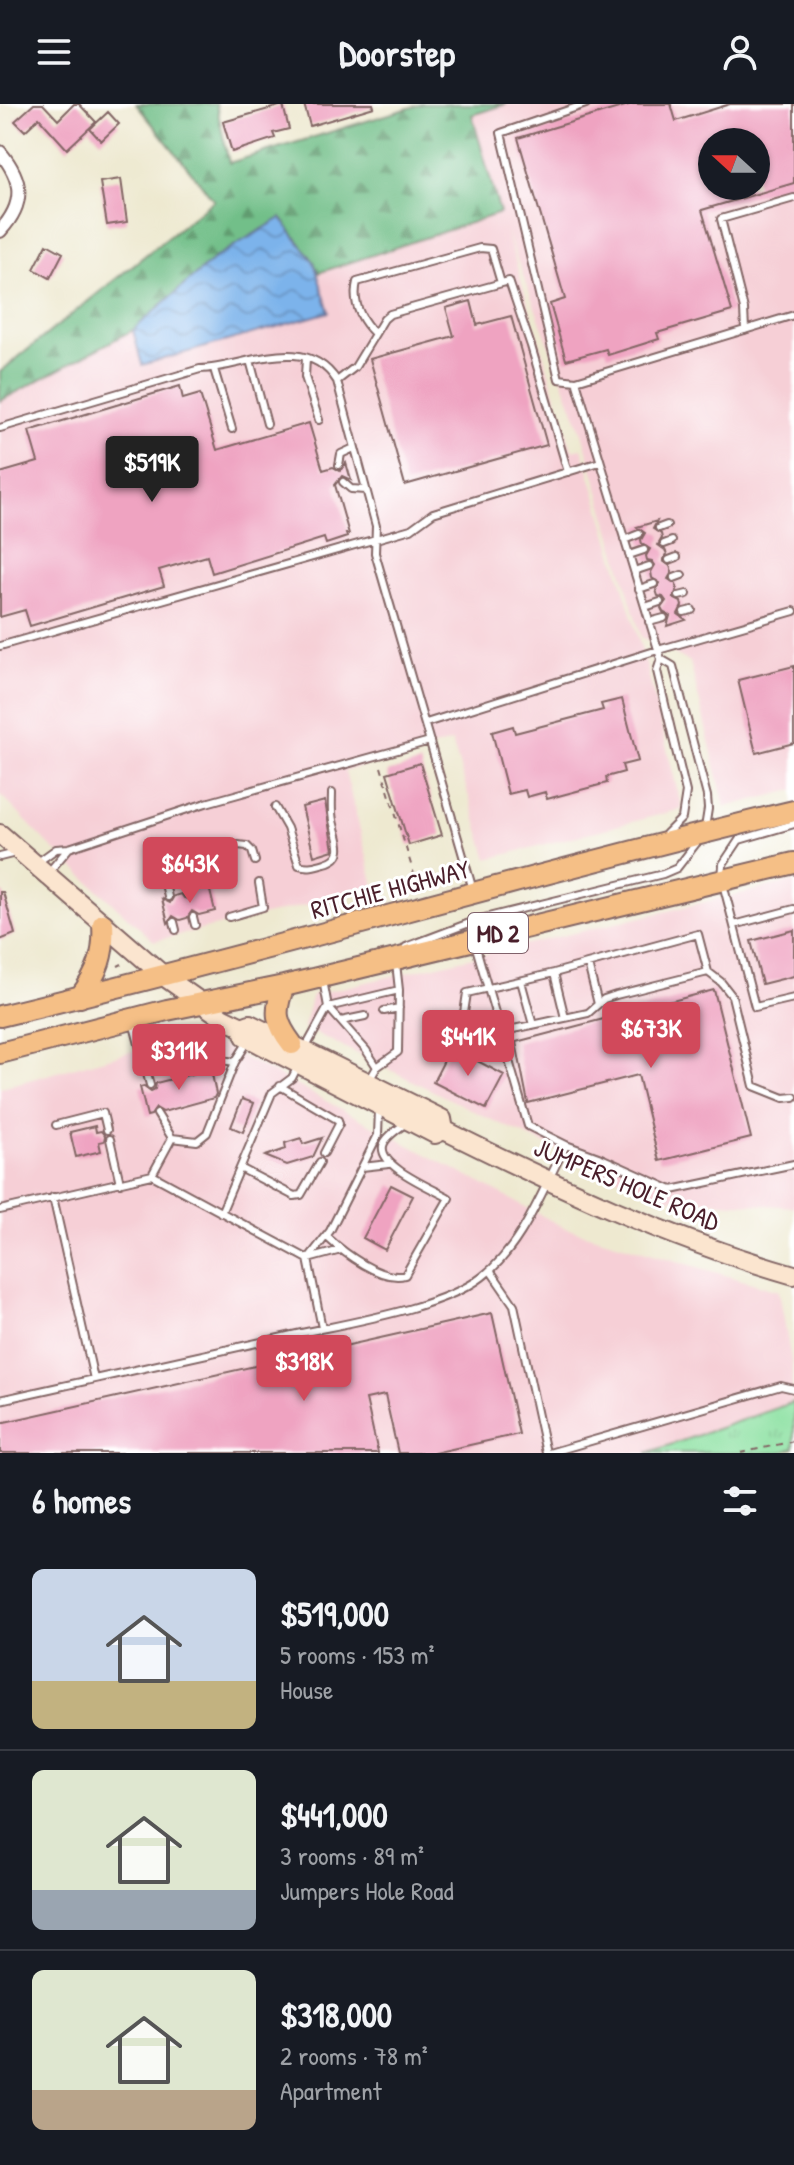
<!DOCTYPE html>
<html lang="en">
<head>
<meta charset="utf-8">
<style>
	body { margin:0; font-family:"Patrick Hand",sans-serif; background:#20242c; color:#f1f3f6; height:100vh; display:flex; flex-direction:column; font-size:30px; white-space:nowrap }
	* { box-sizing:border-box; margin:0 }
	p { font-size:26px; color:#9ea1a6 }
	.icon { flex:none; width:44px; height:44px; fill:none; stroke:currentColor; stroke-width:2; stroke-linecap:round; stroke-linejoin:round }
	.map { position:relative; height:1349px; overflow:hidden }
	.drawer { display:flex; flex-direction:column; background:#171b24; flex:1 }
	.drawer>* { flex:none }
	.needle { width:52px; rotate:291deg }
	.buttons { position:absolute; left:698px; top:24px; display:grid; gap:16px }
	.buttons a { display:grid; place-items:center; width:72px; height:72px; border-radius:50%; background:#171b24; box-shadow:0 2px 6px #0004; font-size:40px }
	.price { position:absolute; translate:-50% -68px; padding:0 18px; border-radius:8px; background:#d1495b; color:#fff; font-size:26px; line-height:52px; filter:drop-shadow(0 2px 4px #0008) }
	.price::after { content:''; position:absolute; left:50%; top:48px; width:24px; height:18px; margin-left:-12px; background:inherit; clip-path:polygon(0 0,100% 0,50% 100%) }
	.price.current { background:#222; color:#fff }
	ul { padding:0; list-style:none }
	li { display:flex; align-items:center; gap:24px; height:200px; padding:0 32px }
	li+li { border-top:2px solid #363941 }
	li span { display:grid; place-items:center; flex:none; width:224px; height:160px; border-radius:12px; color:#555 }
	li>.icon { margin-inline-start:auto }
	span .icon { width:96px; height:96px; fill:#fffc; stroke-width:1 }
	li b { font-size:34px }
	h2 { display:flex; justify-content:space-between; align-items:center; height:96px; padding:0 32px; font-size:34px }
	header { display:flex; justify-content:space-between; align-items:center; height:104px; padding:0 32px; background:#171b24; font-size:36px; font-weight:700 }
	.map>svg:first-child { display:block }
	.built { fill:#f6cfd6; fill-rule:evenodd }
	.forest { fill:url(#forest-firs); stroke:#5e6f5a; stroke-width:2 }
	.park { fill:url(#park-tufts); stroke:#6c8067; stroke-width:2 }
	.water { fill:url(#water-waves); stroke:#63698b; stroke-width:2 }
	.building { fill:#efa3c1; fill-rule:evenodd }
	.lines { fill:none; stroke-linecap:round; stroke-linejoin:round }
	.service-casing { stroke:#836665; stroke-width:10 }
	.minor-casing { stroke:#836665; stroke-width:16 }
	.secondary-casing { stroke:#836665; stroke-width:22 }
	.primary-casing { stroke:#836665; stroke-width:24 }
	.path { stroke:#836665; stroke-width:2; stroke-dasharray:6 6; stroke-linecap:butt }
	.service { stroke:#fff; stroke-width:6 }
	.minor { stroke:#fff; stroke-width:12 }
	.secondary { stroke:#fbe5cf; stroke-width:18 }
	.primary { stroke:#f5bf86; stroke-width:20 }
	.labels { text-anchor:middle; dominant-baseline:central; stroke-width:6; stroke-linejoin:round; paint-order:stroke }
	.shield { fill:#fff; stroke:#80626b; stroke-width:2 }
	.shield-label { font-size:24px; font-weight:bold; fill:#4a1f2b }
	.street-label { font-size:26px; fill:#4a1f2b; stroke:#fff }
</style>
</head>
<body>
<header><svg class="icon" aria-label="menu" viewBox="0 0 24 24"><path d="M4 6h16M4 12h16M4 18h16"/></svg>Doorstep<svg class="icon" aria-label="person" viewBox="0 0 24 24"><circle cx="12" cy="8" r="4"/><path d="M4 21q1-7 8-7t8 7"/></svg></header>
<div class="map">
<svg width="794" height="1349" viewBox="0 0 794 1349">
	<defs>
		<pattern id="forest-firs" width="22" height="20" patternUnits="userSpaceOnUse" patternTransform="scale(2)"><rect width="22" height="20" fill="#72bf89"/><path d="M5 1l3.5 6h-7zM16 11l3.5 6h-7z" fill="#609b70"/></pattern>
		<pattern id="park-tufts" width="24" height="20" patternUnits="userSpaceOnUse" patternTransform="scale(2)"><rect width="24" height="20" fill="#8de1a3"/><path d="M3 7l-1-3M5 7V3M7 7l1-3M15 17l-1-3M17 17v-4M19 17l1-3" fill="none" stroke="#7bc18c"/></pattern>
		<pattern id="water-waves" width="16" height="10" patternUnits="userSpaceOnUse" patternTransform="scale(2)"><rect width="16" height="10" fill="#7cb3eb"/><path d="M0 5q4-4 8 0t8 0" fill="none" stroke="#6891bf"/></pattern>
	</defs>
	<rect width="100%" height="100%" fill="#fff"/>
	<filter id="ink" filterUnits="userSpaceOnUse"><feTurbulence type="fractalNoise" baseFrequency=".0125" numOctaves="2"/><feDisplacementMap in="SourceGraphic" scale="16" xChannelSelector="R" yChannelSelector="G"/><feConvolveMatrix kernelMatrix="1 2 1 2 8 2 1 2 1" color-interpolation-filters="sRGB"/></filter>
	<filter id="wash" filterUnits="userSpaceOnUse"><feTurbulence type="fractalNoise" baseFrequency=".006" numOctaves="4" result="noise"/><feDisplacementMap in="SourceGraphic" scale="32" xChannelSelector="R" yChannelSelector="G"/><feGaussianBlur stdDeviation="1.8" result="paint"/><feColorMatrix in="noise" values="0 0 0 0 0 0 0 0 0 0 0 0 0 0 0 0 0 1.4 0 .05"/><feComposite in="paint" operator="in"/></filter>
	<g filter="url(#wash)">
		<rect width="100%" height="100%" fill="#eee9d0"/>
		<path class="built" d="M506,0H794V686L725,703L690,558L641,533L582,329L506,126L572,346L582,344L646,560L682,705L488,755L452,638L345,667L375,785L154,837L47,739L0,690V297L133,226L142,261L329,208L318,169L499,109L472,11ZM712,38H756V82H712Z
			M794,777V1103L663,1094L494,1017L303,923L312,891Z
			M198,929L565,1124L779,1187L792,1261V1299L647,1349H0V984Z"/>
		<path class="forest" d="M136,0H216L229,59L422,0H506L472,11L500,109L318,169L314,158L281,114L133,226L0,297V268L214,96Z"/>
		<path class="park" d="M794,1298V1344L780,1349H647Z"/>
		<path class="water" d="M281,114L314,158L329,208L142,261L133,226L217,152Z"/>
		<g id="blocks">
			<path class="building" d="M34,0H43L58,16L74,0H79L96,18L67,45L39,14L25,27L15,17Z
				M304,0H373L374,3L310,22Z
				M632,0H671L676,17L730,0H794V79L702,106L732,207L657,229L659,235L608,251L606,245L566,256L550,200L565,195L518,34ZM712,38H756V82H712Z
				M283,1L289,25L273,29L275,34L232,48L223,18Z
				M108,8L119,20L101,37L90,25Z
				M121,75L127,118L107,121L100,78Z
				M47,140L63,149L50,174L34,165Z
				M471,197L477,221L511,212L547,341L405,381L370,255L454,232L446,204Z
				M180,282L183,295L200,290L217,346L309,319L323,366L333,363L340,367L346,359L351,376L342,372L335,381L349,430H346L347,433L326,440L324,434L212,469L207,452L159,466L164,482L30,522L25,506L0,513V369L38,358L29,327Z
				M657,417L653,425L661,430L662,434L658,441L665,446L667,450L663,457L670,462L672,468L668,475L676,480L677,486L673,494L681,498L682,502L678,510L686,516L667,522L670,512L663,508L661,504L666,497L663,493L658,492L656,486L660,479L652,474L651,468L655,461L652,457L647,456L646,452L650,445L642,440L641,436L645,429L637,423Z
				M794,562V639L756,649L738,576Z
				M622,595L638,657L622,661L624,668L606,673L607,679L547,695L545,688L527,693L525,686L508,690L492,628L513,622L515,629L603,606L601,600Z
				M420,659L442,731L409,741L387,669Z
				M325,697L333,746L314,752L302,703Z
				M191,749L195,764L162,772L158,757Z
				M209,783L215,807L199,811L192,807L187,814L180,816L173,812L168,819L162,795L170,799L174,792L181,790L184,794L189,795L193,787Z
				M0,788H3L15,830L0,836Z
				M794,826V872L762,880L751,837Z
				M714,886L751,1034L659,1057L638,971L528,999L516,938Z
				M451,943L504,971L486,1005L433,978Z
				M211,965L216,990L214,994L163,1008L156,1004L151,1011L147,1012L140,983L144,982L151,987L155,985L156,979Z
				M242,995L254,999L243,1028L231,1023Z
				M95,1022L96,1028L101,1027L105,1032L104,1037L99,1038L101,1047L76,1053L70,1028Z
				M301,1034L303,1040L322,1034L313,1053L287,1061L265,1052L286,1045L285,1039Z
				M391,1081L413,1092L385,1146L363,1134Z
				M492,1209L519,1330L434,1349H398L385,1291L366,1295L378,1349H0V1319Z"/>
		</g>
	</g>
	<g filter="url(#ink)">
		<use href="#blocks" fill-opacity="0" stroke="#836665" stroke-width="2"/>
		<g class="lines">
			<defs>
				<path id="service" d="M745,226L744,205L721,115L794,94
					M375,230C361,216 352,198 357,178L480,144L491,145L501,179
					M306,254L305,273L319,316
					M250,256L267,320
					M214,265L232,325
					M337,277L355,263L384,215L390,210L509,177L531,242L568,368
					M576,277L559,275L501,29L586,0
					M0,324L200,265C245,264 305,227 337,277L376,422L375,449L473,786
					M339,361L341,350L354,344
					M343,378L351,385L366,386
					M659,424L667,421
					M624,436L639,430
					M664,440L672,437
					M629,451L644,446
					M669,456L677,453
					M634,467L649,462
					M674,474L682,471
					M639,485L654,480
					M679,492L687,490
					M645,503L660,498
					M684,508L692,506
					M649,518L664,514
					M0,542L411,425L433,409L600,358
					M661,555L673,562L707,692L708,705L705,724
					M426,619L658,546L794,507
					M275,703L287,724L299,761C308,764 315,762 325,759C349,753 336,733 333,716C331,707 332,698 332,689
					M794,720L739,736L723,760L722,776L755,903L794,894
					M666,730L682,714L686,688L657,567L661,555L576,277L794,211
					M221,748L238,741L247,742L252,747L255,757
					M0,753L16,749
					M38,758L56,745L69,744L206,699L430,637
					M48,769L69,744
					M185,780L187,789
					M166,784L168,793
					M193,813L195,821
					M229,813L263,803L259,779
					M174,818L176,826
					M734,821L794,805
					M406,843L480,815L663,770L677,764L698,737
					M588,860L598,900
					M554,869L565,914
					M521,877L533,921
					M328,903L366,946L377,963
					M328,903L399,886
					M384,907L399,904
					M341,917L365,912
					M133,918L150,981
					M499,928L588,909L604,895L616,891L708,868
					M306,943L328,903L323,876
					M505,948L461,929L467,889L554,869L698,830L708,868L721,878L732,892L754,982L784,994L794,993
					M145,961L201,953L235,958
					M370,975L377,963L398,948L399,886L396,859
					M280,982L338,1016L339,1020L324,1049
					M56,1021L103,1009L107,1026
					M172,1034L197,1037L207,1029L235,958L249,936
					M110,1035L120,1079
					M566,1041L601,1054L672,1086L794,1060
					M362,1063L389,1060
					M242,1065L294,1092L301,1091L320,1058
					M152,1071L172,1034L157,1010
					M53,1093L94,1275
					M0,1106L152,1071L308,1155L322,1224
					M221,1109L272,989L292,974L298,962
					M327,1133C344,1149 382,1178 405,1171L449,1094C432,1084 379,1063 383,1042C385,1033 398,1025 405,1020
					M308,1155L330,1127L378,1031L379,1005
					M308,1155L341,1146
					M490,1166L514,1201L546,1349
					M0,1296C99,1274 198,1252 297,1230C347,1219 442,1204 482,1173C523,1142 542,1086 566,1041L528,1022L475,840
					M549,1349L781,1282L794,1285"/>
				<path id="minor" d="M0,48C23,76 26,99 0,127"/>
				<path id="secondary" d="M0,730L165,873L223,914L242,923L250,920L442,1015L444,1026C558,1083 671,1136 794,1171
					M242,923L245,932L435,1030L444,1026"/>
				<path id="primary" d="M284,882C274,907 275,918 292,940
					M80,893C98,869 105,850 103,820
					M0,912C266,849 528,770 794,707
					M0,949L167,906L284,882L794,759"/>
			</defs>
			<use href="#service" class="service-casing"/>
			<use href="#minor" class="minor-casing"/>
			<use href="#secondary" class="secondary-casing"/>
			<use href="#primary" class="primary-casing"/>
			<path class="path" d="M381,663L417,780
				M118,862L122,860
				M741,1349L794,1337"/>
			<use href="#service" class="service"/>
			<use href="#minor" class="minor"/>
			<use href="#secondary" class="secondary"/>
			<use href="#primary" class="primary"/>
		</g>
	</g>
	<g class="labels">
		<rect class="shield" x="468" y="809" width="60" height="40" rx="6"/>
		<g class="shield-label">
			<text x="498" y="829">MD 2</text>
		</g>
		<g class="street-label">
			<text transform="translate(390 785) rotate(-15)">RITCHIE HIGHWAY</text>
			<text transform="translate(627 1080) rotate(23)">JUMPERS HOLE ROAD</text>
		</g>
	</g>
</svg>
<div class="buttons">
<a><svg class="needle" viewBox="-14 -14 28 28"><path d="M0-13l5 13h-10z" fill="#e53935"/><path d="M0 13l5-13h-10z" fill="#9ea1a6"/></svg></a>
</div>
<b class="price current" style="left:152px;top:400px">$519K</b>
<b class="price" style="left:190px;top:801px">$643K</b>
<b class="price" style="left:651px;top:966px">$673K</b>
<b class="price" style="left:468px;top:974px">$441K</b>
<b class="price" style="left:179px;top:988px">$311K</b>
<b class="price" style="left:304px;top:1299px">$318K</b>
</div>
<section class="drawer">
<h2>6 homes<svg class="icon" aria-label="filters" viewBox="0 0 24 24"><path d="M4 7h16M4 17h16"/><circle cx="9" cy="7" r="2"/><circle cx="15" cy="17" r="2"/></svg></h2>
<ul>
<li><span style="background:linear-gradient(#c9d6e8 70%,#c2b280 0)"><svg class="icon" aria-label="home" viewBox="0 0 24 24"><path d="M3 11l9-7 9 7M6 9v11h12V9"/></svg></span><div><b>$519,000</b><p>5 rooms · 153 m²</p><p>House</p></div></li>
<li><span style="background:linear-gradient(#dfe7d0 75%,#9aa5b1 0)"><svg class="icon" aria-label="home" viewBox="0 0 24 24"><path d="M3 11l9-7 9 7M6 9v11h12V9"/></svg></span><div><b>$441,000</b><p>3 rooms · 89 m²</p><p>Jumpers Hole Road</p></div></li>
<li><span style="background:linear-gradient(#dfe7d0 75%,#b9a48a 0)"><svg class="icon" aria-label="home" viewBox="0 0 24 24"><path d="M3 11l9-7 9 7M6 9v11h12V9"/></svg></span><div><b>$318,000</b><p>2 rooms · 78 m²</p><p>Apartment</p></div></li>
</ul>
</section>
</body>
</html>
